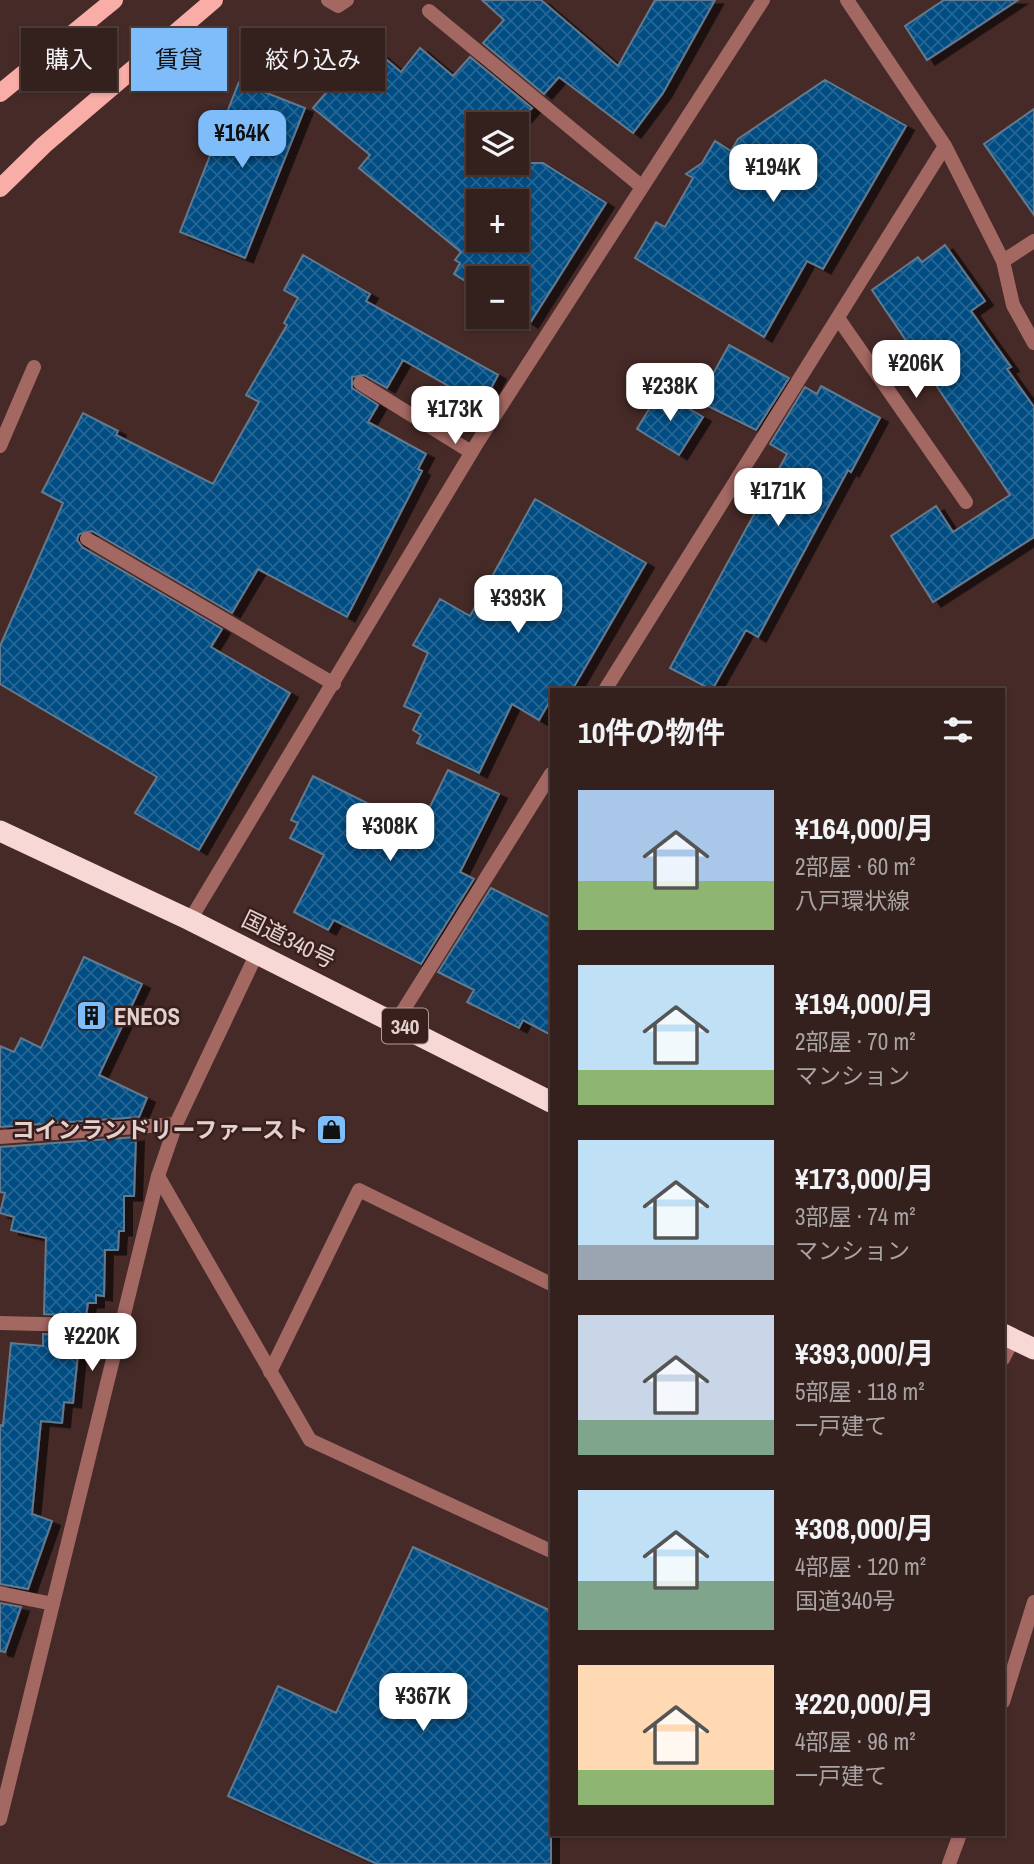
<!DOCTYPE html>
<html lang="ja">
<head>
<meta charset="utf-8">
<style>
	body { margin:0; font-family:"Archivo Narrow","Noto Sans JP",sans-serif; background:#3c2826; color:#f1f3f6; height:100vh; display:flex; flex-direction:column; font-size:26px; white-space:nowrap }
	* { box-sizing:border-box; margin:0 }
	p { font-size:23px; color:#a9a3a4 }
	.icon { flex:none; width:38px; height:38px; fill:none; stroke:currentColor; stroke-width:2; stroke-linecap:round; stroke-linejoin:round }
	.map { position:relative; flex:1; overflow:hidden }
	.panel { position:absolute; left:550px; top:688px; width:455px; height:1148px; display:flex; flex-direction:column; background:#34201d; border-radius:0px; box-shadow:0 2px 5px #0004,0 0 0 2px #4e3e3b }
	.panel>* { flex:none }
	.banner { position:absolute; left:21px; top:28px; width:424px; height:63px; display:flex; gap:14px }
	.buttons { position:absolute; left:466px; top:112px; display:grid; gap:14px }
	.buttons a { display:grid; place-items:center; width:63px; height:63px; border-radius:0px; background:#34201d; box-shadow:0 2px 5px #0004,0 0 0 2px #4e3e3b; font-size:35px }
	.price { position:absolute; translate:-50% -60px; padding:0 16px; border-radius:14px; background:#fff; color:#222; font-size:23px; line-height:46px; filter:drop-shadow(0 2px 4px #0008) }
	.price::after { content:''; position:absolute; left:50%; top:42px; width:21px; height:16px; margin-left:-10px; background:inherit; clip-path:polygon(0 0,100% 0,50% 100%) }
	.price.selected { background:#7fbdfa; color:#111 }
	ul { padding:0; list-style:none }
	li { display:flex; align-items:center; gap:21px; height:175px; padding:0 28px }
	li span { display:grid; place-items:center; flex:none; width:196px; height:140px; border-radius:0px; color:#555 }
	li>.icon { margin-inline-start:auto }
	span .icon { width:84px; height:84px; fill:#fffc; stroke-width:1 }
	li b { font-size:30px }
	h2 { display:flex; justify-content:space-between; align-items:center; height:84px; padding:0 28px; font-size:30px }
	.chip { padding:0 24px; border-radius:0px; background:#34201d; box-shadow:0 2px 5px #0004,0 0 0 2px #4e3e3b; font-size:24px; line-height:63px }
	.chip.selected { background:#7fbdfa; color:#111 }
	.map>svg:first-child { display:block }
	.building { fill:url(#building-cross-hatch); stroke:#64798e; stroke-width:2; fill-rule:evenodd; filter:url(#shadow) }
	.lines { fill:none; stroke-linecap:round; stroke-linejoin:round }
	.lane { stroke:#a46863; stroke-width:14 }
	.street { stroke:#a46863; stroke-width:14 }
	.primary { stroke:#f8ada6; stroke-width:18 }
	.highway { stroke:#f7d8d4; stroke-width:21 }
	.labels { text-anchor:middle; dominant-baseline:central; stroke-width:5; stroke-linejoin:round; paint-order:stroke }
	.shield { fill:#3a201d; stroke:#b09c9a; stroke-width:2 }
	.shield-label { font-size:21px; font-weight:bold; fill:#e3d1cf }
	.street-label { font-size:23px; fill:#e3d1cf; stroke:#3a201d }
	.poi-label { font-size:23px; font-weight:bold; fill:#e3d1cf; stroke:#3a201d; text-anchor:start }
</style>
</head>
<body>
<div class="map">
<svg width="1034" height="1864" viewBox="0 0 1034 1864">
	<defs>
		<pattern id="building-cross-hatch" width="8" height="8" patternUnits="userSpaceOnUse" patternTransform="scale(1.75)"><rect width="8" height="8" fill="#004d84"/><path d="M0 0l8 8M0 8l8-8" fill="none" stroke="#256694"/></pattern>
		<filter id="shadow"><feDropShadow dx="8" dy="4.5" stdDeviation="0" flood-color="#0009"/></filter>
	</defs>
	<rect width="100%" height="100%" fill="#452a27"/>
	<path class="building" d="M482,0H541L618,66L655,0H715L663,93L633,133L559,77L544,94L483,43L504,20Z
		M944,0H1018L927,60L905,26Z
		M420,48L453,76L470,57L532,108L516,126L478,124V163H543L606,203L530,323L516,314V278H478V289L454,274L460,263L455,260L461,252L359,168L370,155L313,108L337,80L350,91L380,54L401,72ZM478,201H516V240H478Z
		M825,80L906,126L823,269L807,261L764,337L635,258L656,222L665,227L693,178L686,174L702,163L715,141L731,151L738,139Z
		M239,82L305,108L245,258L180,232Z
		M1034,109V215L984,144Z
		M945,245L985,301L971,311L1011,367L1007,369L1034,407V537L933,602L891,536L936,506L953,532L1010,495L872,290L918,257L922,262Z
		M303,255L370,294L366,301L498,375L482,405L403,360L387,388L364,375L352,377V388L378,405L368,422L426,454L418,469L422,471L347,617L258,569L232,613L92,531L79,534L77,540L82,547L222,629L211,647L290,693L199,850L135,813L157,777L0,684V646L63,503L42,492L83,413L118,431L116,435L213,484L259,402L246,395L287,325L284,323L298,298L284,290Z
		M729,345L789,378L756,430L698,401Z
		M821,386L880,418L851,472L848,470L758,637L746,630L712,690L670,668L787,454L770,444L805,387L817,394Z
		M660,391L703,417L679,455L637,429Z
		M535,499L646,563L572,690H551V699L539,720L512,704L479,773L417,743L421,735L413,730L421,714L404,706L428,653L413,645L440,599L470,616Z
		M448,770L499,794L460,872L474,879L421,964L334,920L328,930L294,912L324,855L290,838L298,823L291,820L313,776L419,829Z
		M491,888L551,918V1035L523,1020L519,1028L467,1002L474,990L438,972Z
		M84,957L142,984L99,1075L147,1098L139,1117L0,1127V1046L14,1052L21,1038L41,1048Z
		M136,1137L134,1196H124V1231H119L118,1250H105L104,1296L96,1295V1303H88L86,1316L44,1314L46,1238L11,1230L14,1217L0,1213L5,1193L0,1192V1147Z
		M43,1334L84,1335L82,1354H78L73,1403L64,1402L62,1423L41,1421L32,1514L52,1521L28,1589L0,1584V1425L3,1426L11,1343L43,1346Z
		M413,1547L551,1611V1864H377L228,1796L278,1686L336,1713Z
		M0,1603L21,1607L5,1652L0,1651Z"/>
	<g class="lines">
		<path class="lane" d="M360,383L471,452
			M0,446L34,367
			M87,539L334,684
			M158,1176L310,1440L551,1551
			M1003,1359L1013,1339
			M270,1372L359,1190L551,1284"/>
		<path class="street" d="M328,0L338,6L347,0
			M847,0L945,146L1003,261L1013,305L1034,343
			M429,11L641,186
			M1003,261L1034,241
			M838,318L966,502
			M605,690L945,146
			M190,920L479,440L763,0
			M396,1022L551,774
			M0,1137L176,1124
			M0,1323L121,1326
			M0,1593L53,1604
			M1003,1702L1034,1602
			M0,1819L158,1176L176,1124L257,953
			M949,1864L960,1834"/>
		<path class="primary" d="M0,93L114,0
			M0,188L44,145L214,0"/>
		<path class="highway" d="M0,831L190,920L551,1102
			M1003,1334L1034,1349"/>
	</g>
	<defs>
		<symbol id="building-square" viewBox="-11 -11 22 22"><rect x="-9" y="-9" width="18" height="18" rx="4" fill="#7fbdfa" stroke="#3a201d"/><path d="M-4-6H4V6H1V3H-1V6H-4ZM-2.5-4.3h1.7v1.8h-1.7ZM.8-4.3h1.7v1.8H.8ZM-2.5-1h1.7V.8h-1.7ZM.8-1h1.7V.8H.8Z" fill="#111"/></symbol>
		<symbol id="shop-square" viewBox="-11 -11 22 22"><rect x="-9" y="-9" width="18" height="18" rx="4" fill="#7fbdfa" stroke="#3a201d"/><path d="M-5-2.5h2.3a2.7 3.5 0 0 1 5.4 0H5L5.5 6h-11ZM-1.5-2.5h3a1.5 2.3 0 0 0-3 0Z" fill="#111"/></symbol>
	</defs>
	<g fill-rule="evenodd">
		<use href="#building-square" x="74" y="998" width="35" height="35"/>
		<use href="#shop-square" x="314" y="1112" width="35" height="35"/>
	</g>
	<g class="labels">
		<rect class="shield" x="382" y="1008.5" width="46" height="35" rx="5"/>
		<g class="shield-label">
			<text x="405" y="1026">340</text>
		</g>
		<g class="street-label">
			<text transform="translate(289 939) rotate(26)">国道340号</text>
		</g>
		<g class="poi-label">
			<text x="114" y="1016">ENEOS</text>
			<text x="308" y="1129" text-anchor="end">コインランドリーファースト</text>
		</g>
	</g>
</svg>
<div class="buttons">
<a><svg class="icon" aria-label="layers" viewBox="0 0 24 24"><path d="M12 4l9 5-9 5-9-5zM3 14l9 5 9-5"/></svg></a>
<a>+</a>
<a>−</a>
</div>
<b class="price selected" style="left:242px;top:170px">¥164K</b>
<b class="price" style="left:773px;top:204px">¥194K</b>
<b class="price" style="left:916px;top:400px">¥206K</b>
<b class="price" style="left:670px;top:423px">¥238K</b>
<b class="price" style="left:455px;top:446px">¥173K</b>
<b class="price" style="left:778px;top:528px">¥171K</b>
<b class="price" style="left:518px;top:635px">¥393K</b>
<b class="price" style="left:390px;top:863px">¥308K</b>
<b class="price" style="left:92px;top:1373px">¥220K</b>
<b class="price" style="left:423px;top:1733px">¥367K</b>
<div class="banner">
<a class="chip">購入</a>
<a class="chip selected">賃貸</a>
<a class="chip">絞り込み</a>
</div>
<section class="panel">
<h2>10件の物件<svg class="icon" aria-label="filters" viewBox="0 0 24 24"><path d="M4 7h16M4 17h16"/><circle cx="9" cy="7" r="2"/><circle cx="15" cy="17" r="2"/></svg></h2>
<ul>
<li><span style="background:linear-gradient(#a9c7e8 65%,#8fb573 0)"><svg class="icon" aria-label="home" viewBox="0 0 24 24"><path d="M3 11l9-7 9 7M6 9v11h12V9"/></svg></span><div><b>¥164,000/月</b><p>2部屋 · 60 m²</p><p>八戸環状線</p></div></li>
<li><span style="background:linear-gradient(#bfe0f5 75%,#8fb573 0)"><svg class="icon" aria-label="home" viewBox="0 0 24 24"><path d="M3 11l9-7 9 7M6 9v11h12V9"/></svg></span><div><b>¥194,000/月</b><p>2部屋 · 70 m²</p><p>マンション</p></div></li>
<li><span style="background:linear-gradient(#bfe0f5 75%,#9aa5b1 0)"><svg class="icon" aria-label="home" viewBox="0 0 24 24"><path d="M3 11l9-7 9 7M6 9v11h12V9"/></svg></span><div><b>¥173,000/月</b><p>3部屋 · 74 m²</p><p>マンション</p></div></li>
<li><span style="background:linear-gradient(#c9d6e8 75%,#7fa58c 0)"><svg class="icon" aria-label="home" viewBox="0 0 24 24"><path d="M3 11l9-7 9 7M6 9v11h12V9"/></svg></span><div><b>¥393,000/月</b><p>5部屋 · 118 m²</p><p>一戸建て</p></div></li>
<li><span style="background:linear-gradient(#bfe0f5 65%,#7fa58c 0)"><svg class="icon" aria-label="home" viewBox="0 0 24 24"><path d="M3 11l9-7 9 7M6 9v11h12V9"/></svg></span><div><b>¥308,000/月</b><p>4部屋 · 120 m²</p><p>国道340号</p></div></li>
<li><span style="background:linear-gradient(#ffd9b3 75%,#8fb573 0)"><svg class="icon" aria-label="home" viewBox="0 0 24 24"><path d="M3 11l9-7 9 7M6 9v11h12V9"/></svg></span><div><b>¥220,000/月</b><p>4部屋 · 96 m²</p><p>一戸建て</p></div></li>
</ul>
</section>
</div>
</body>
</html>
